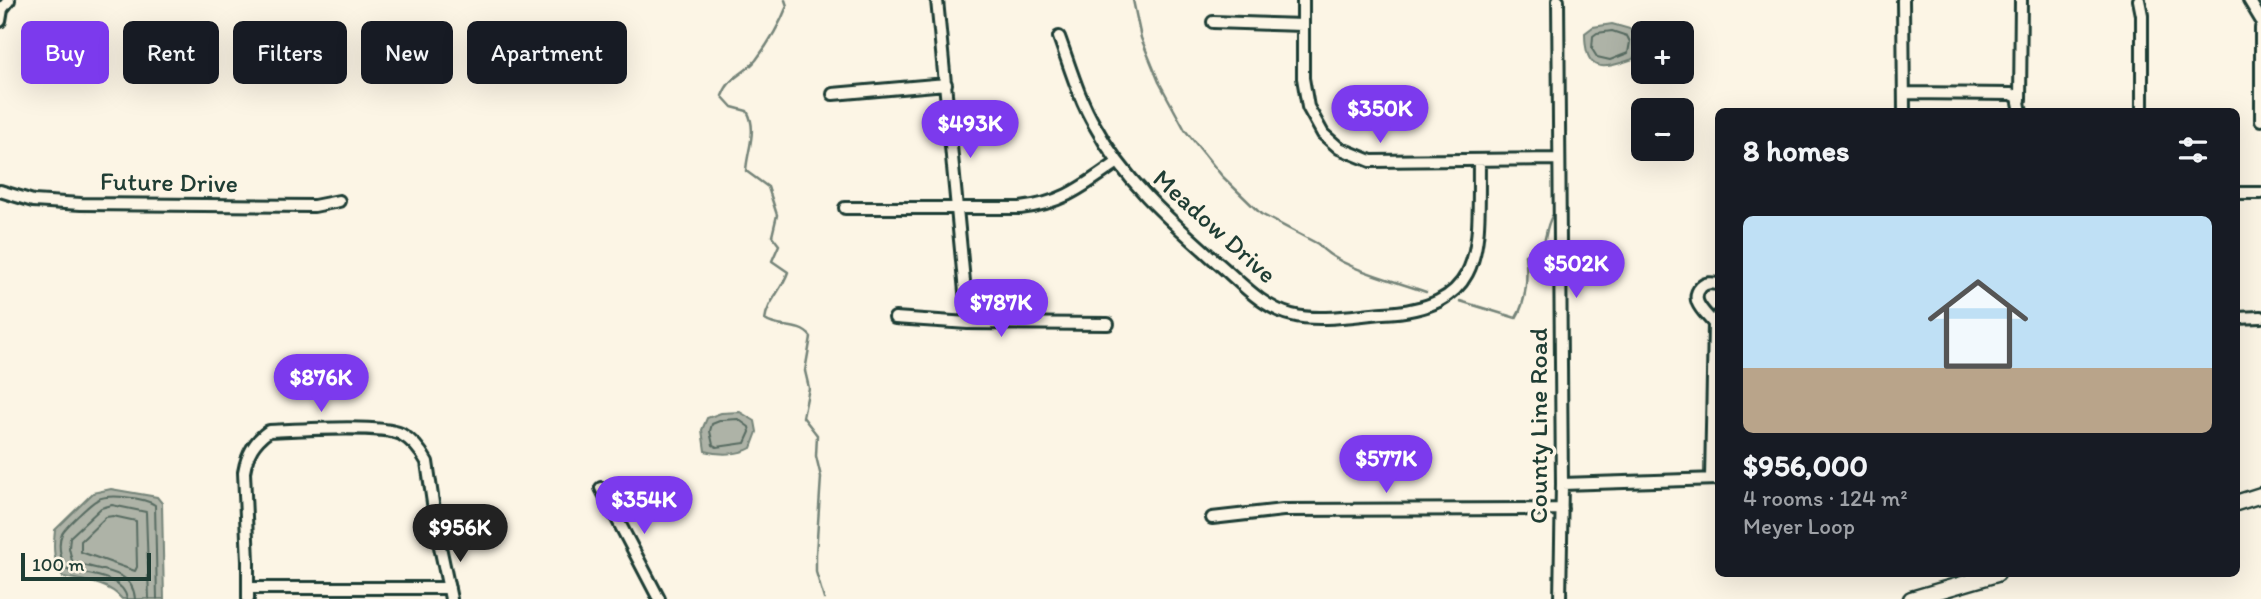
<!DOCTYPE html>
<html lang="en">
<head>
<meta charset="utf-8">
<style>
	body { margin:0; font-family:Itim,sans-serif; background:#20242c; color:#f1f3f6; height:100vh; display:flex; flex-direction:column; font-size:26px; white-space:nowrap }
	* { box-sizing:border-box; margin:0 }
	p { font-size:23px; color:#9ea1a6 }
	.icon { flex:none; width:38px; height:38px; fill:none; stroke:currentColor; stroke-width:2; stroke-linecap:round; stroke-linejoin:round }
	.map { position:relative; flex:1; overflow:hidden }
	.panel { position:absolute; left:1715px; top:108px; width:525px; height:469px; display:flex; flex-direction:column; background:#171b24; border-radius:10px; box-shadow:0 7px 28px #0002 }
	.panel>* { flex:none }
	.banner { position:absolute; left:21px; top:21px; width:665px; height:63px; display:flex; gap:14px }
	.buttons { position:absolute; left:1631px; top:21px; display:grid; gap:14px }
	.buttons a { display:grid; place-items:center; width:63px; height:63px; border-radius:10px; background:#171b24; box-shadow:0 7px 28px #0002; font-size:35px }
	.scale { position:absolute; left:21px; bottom:18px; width:130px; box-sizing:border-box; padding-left:7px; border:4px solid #1f3d34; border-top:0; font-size:19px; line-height:24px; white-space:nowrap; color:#1f3d34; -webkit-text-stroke:5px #fcf5e5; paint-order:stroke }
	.price { position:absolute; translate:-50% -60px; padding:0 16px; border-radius:24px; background:#7c3aed; color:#fff; font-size:23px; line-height:46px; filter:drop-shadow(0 2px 4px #0008) }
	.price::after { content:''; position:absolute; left:50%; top:42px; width:21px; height:16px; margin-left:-10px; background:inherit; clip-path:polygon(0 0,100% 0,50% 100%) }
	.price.on { background:#222; color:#fff }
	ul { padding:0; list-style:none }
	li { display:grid; align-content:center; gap:14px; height:371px; padding:0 28px }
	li+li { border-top:2px solid #363941 }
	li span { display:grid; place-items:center; height:217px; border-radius:10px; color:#555 }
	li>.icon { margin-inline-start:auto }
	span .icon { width:126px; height:126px; fill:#fffc; stroke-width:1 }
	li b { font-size:30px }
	h2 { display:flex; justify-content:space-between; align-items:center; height:84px; padding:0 28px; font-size:30px }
	.pill { padding:0 24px; border-radius:10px; background:#171b24; box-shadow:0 7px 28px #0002; font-size:24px; line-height:63px }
	.pill.on { background:#7c3aed; color:#fff }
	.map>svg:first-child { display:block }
	.water { fill:#aeb3a7; stroke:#758479; stroke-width:2 }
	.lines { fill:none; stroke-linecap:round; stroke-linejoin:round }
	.shore { stroke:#586c62; stroke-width:2 }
	.stream { stroke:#758479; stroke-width:2.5 }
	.minor-casing { stroke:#1f3d34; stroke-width:16 }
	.major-casing { stroke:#1f3d34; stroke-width:19 }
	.minor { stroke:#fcf5e5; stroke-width:10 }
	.major { stroke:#fcf5e5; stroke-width:14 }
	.labels { text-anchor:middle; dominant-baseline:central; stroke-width:7; stroke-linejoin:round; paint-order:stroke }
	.street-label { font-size:26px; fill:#1f3d34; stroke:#fcf5e5 }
</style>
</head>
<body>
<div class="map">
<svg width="2261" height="599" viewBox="0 0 2261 599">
	<rect width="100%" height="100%" fill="#fcf5e5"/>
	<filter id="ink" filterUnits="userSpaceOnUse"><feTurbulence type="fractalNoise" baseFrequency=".0143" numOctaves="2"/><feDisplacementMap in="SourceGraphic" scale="14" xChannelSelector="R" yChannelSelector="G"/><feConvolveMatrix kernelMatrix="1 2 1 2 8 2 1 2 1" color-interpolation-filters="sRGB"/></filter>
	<g filter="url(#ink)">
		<path class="water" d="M1612,24L1630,29C1638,41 1639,47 1633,59C1601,70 1585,73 1585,33L1593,27Z
			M740,412L755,421L757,432L751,448C739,455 718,455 705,451L702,430L707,418L721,413Z
			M111,489L157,497L162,503L164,599H122C108,582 84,581 63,577C53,562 53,547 55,530L93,493Z"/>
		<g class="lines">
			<path class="shore" d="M1612,31L1627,36L1630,42L1628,53L1610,60L1597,57L1592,49L1593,36L1597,33Z
				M738,419L749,427L750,432L745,443L717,447L713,445L710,431L712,424L722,420Z
				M113,516L136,521L137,567L135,571L81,552V541L106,517Z
				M127,599C123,575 86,575 67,570C61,562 57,544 62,534C64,528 91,503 97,500C108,493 145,498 155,505L157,599
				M135,599C133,566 93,572 72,561L69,548L70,537L101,508L112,505L146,512L149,599"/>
			<path class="stream" d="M785,0L787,6C780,24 768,44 756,60C744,75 730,75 722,96L732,107L747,111C758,130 747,151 746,171L768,187L777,215L772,236L779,245L772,261L788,272C782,290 767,302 765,320C779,330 799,322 811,337L805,371L809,388L803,417L817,435L816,456L821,477L816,554V572L824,599
				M1133,0L1141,38L1159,82L1185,130L1222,176L1261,214L1318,244C1337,268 1397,281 1426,292
				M1460,301L1516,318C1527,301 1528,274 1525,255C1552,248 1541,236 1552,216"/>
			<defs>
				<path id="minor" d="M937,0L968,323
					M1303,0V78L1308,107L1323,134L1339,148L1371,161L1559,159
					M1558,0L1562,484L1560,599
					M1903,0L1904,112
					M2139,0L2142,15V112
					M2249,0L2261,20
					M0,21L2,9L9,0
					M1213,22L1303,25
					M2261,28V120
					M1059,37C1070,67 1079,99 1095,126C1125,182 1172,222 1219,264C1241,283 1263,308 1292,315C1318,322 1356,315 1383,313C1489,308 1478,244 1479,161
					M1904,93L2011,94L2018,97L2021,112
					M833,94L946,84
					M2020,100L2021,0
					M0,191L33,201L81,204L314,206L339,201
					M2236,193H2261
					M845,208H1020C1064,203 1083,186 1118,162
					M1718,284C1712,283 1706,282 1701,287C1688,301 1707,314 1714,324L1718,316
					M895,318L968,323L1108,324
					M2236,318L2261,317
					M1711,479L1714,324
					M1562,484L1718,479
					M601,488L659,599
					M1212,518L1283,510L1562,509
					M248,588H449
					M248,599V561L244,472C247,454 254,441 269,431C296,430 380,424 401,434C412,440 421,451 427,462L438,537L451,599"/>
				<path id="major" d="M2236,503L2261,495
					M1911,599L1997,574"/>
			</defs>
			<use href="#minor" class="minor-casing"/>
			<use href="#major" class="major-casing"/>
			<use href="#minor" class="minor"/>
			<use href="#major" class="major"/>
		</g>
	</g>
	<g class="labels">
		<g class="street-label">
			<text transform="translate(169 182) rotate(1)">Future Drive</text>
			<text transform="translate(1215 226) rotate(42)">Meadow Drive</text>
			<text transform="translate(1538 426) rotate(-90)">County Line Road</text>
		</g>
	</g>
</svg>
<div class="buttons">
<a>+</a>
<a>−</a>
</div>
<div class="scale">100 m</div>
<b class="price" style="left:1380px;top:145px">$350K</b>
<b class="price" style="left:970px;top:160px">$493K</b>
<b class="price" style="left:1576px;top:300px">$502K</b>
<b class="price" style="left:1001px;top:339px">$787K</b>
<b class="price" style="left:321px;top:414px">$876K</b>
<b class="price" style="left:1386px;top:495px">$577K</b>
<b class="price" style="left:644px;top:536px">$354K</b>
<b class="price on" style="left:460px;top:564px">$956K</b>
<div class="banner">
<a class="pill on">Buy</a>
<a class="pill">Rent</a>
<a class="pill">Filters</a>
<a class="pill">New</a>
<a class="pill">Apartment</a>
</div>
<section class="panel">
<h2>8 homes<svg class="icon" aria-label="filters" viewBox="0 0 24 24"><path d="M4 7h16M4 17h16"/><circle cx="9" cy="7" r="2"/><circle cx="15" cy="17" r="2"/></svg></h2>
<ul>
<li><span style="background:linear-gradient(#bfe0f5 70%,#b9a48a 0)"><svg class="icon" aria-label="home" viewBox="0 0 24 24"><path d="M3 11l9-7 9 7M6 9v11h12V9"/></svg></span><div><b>$956,000</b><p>4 rooms · 124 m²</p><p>Meyer Loop</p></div></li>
</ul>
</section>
</div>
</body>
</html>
